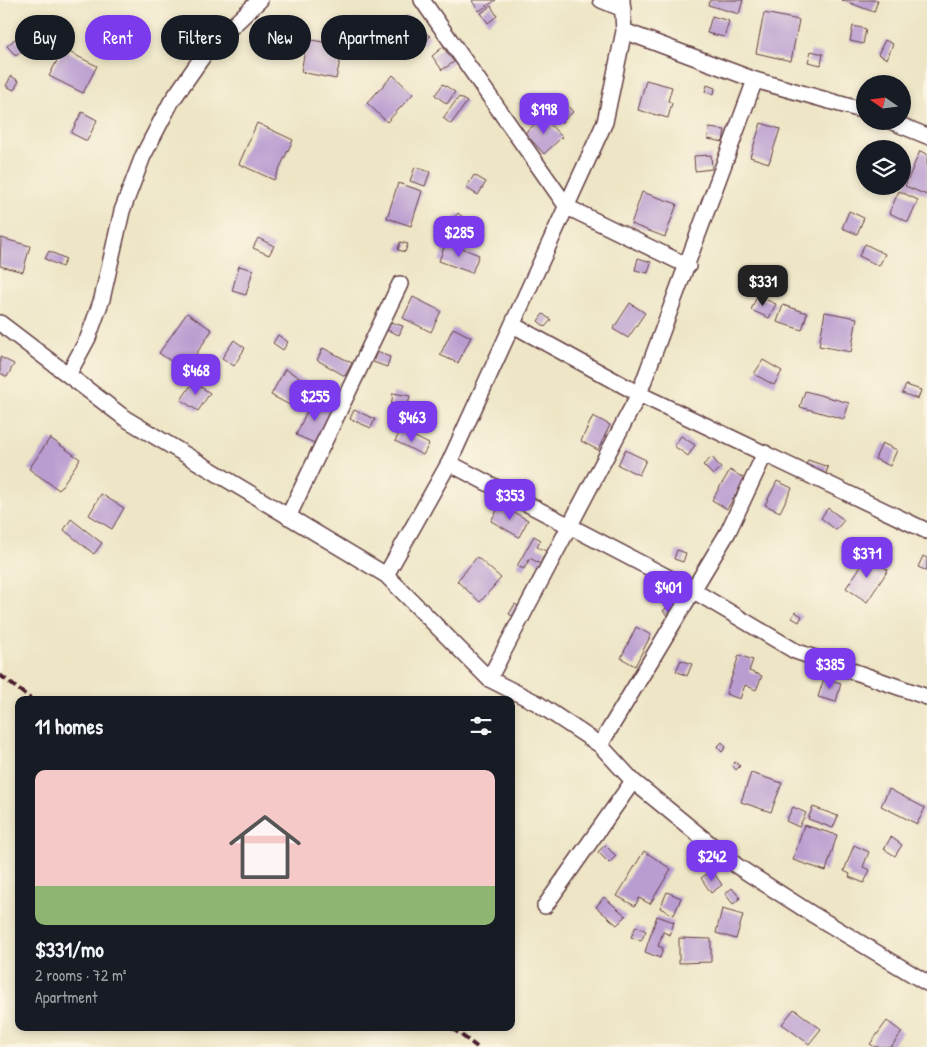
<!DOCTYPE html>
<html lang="en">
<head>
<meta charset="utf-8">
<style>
	body { margin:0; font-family:"Patrick Hand",sans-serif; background:#20242c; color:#f1f3f6; height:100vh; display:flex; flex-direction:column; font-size:19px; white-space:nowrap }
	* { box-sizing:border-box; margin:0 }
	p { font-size:16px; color:#9ea1a6 }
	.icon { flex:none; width:28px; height:28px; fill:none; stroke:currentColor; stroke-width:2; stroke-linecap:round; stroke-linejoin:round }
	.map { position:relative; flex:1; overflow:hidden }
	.side { position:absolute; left:15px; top:696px; width:500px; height:335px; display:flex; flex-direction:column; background:#171b24; border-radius:10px; box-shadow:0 2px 8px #0003 }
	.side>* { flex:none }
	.hud { position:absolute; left:15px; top:15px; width:500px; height:45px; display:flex; gap:10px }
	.needle { width:32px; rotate:284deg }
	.buttons { position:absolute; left:856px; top:75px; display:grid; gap:10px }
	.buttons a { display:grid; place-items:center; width:55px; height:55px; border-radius:50%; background:#171b24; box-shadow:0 2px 8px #0003; font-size:25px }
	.price { position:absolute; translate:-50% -42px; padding:0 11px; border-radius:10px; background:#7c3aed; color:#fff; font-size:16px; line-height:32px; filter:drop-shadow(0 1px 2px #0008) }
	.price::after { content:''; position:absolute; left:50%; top:30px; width:15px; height:11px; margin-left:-8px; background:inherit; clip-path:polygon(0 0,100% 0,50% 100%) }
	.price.selected { background:#222; color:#fff }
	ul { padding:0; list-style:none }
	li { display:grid; align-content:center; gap:10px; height:265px; padding:0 20px }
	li+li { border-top:1px solid #363941 }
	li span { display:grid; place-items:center; height:155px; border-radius:10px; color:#555 }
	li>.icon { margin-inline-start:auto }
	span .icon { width:90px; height:90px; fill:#fffc; stroke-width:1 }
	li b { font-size:21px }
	h2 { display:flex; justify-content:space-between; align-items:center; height:60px; padding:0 20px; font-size:21px }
	.tag { padding:0 18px; border-radius:22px; background:#171b24; box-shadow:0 2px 8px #0003; font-size:18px; line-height:45px }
	.tag.selected { background:#7c3aed; color:#fff }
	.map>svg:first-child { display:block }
	.building { fill:#b99cd0 }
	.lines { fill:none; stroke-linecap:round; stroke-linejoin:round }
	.minor-casing { stroke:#623d42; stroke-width:18 }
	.minor { stroke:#fff; stroke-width:15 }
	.rail { stroke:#4a1f2b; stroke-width:4; stroke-dasharray:8 4; stroke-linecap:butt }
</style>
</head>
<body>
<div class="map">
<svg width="927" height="1047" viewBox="0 0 927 1047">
	<rect width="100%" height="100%" fill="#fcf5e5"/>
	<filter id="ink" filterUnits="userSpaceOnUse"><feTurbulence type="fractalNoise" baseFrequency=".02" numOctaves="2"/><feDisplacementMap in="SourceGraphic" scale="10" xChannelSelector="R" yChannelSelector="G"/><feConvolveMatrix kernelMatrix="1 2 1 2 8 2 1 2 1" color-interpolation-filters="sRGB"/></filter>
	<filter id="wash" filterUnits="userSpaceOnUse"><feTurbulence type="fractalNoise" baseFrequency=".0096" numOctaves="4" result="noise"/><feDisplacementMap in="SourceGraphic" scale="20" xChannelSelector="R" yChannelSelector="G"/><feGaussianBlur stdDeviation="1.12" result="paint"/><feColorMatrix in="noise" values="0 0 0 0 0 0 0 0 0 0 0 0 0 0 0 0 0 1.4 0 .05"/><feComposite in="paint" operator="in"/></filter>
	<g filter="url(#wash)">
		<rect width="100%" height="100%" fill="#ede5c5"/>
		<g id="blocks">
			<path class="building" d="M474,0H496L479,11L472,1Z
				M710,0H743L739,14L708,5Z
				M842,0H878L874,12Z
				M491,6L497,16L488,23L481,13Z
				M764,13L799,20L791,61L756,53Z
				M407,16L414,24L408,30L401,22Z
				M712,16L729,21L724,37L707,33Z
				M355,19L370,26L363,41L348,34Z
				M853,26L866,29L863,44L850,41Z
				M422,31L430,36L424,45L416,40Z
				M16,38L24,49L16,56L7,46Z
				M307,39L343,46L336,79L301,72Z
				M885,40L893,44L887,59L878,54Z
				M443,47L454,62L442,70L432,56Z
				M63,49L97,66L83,93L49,76Z
				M811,51L823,54L821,65L808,62Z
				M393,75L413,94L387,122L367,103Z
				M11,76L19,81L14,90L6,86Z
				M646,80L672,87L668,101L672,103L668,118L638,110Z
				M443,84L455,92L447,104L435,95Z
				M707,85L715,88L714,94L705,92Z
				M459,97L467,102L451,124L443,118Z
				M562,99L573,112L561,123L550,109Z
				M82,112L97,120L87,141L71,133Z
				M543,117L562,137L544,154L525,133Z
				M257,123L293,140L274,180L239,164Z
				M761,123L780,129L769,163L750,157Z
				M709,128L725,130L723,142L708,139Z
				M920,151L927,154V195L905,186Z
				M711,155L712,169L695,171L694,156Z
				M415,167L430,172L425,186L410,181Z
				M474,175L486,182L478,195L466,188Z
				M398,183L422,191L411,226L387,218Z
				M899,191L918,200L908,222L889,213Z
				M642,192L677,204L665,237L631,224Z
				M849,211L864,218L857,234L842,228Z
				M458,213L464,218L459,224L453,219Z
				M1,238L30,246L23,272L0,266Z
				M258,238L274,246L269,255L253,248Z
				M400,242L408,244L405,252L398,250Z
				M446,242L479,255L472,273L439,261Z
				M865,244L885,254L879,266L859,256Z
				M49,251L66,259L62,267L45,259Z
				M638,258L651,262L648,273L635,270Z
				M239,266L253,270L246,295L232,291Z
				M757,296L776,304L769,318L751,310Z
				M413,297L441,311L431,332L403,318Z
				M630,303L645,313L628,338L613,329Z
				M783,305L807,313L802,330L777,322Z
				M825,312L857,318L851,352L819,346Z
				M187,313L212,330L185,371L159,353Z
				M543,314L551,320L545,327L538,321Z
				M390,322L403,326L399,335L387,330Z
				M453,328L471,337L458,363L440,355Z
				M278,335L288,342L283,350L273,343Z
				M234,340L245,348L234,366L222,358Z
				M323,348L352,363L345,376L317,360Z
				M377,352L390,357L387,367L373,362Z
				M0,357L14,364L7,377L0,373Z
				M763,360L782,371L774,385L754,374Z
				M285,369L313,385L299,410L271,395Z
				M193,382L210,393L198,411L181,400Z
				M906,385L921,390L918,399L902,393Z
				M805,391L849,403L844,419L800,407Z
				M393,393L410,396L407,410L391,407Z
				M312,400L334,409L319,445L296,435Z
				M354,410L375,419L371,428L350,419Z
				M593,416L610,425L598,450L581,441Z
				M401,430L429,444L423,455L395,441Z
				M681,436L695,445L688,456L674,446Z
				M50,438L80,459L59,490L29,469Z
				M882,443L897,450L890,466L875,459Z
				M625,450L646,460L639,475L618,465Z
				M712,457L721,468L713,475L703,465Z
				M808,460L828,467L825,477L804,470Z
				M730,470L745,479L727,509L712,500Z
				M777,481L792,488L780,512L765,505Z
				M101,494L124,508L112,529L89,515Z
				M500,505L528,520L519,537L491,521Z
				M828,508L844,520L836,530L821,518Z
				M71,519L102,543L94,554L64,530Z
				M534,536L541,540L537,547L546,551L540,564L530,558L524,569L517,566Z
				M677,550L686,553L683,562L674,559Z
				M868,556L888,570L867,602L846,588Z
				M923,556L927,558V571L918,567Z
				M477,557L501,578L480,602L457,581Z
				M515,604L523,609L518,619L509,614Z
				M667,607L674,614L669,618L663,611Z
				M795,612L802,616L799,622L792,618Z
				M636,627L651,635L635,666L621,658Z
				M739,655L753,660L749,671L762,676L756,690L745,685L740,699L726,694Z
				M681,660L692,664L687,676L676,671Z
				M824,678L841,683L836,702L818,697Z
				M722,742L726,747L722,752L717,747Z
				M735,762L740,766L736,770L732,765Z
				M751,773L782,783L771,812L741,802Z
				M889,789L925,808L917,824L881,806Z
				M793,807L806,813L799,827L786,821Z
				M813,807L838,816L833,828L808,819Z
				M804,825L837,835L826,871L793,860Z
				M891,837L902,845L895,856L884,849Z
				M605,845L616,856L609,863L598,852Z
				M854,845L869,852L863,867L870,870L864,883L849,877L850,874L844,871Z
				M644,851L671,869L650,904L639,898L635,906L617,896Z
				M712,870L722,885L711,893L701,878Z
				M732,888L740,898L733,904L725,894Z
				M667,892L681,898L674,915L660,908Z
				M604,897L626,916L617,925L596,907Z
				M722,909L743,915L736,939L716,933Z
				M657,916L674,922L670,935L663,932L658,946L663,948L660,958L645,952Z
				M636,926L646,931L641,941L631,937Z
				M679,938L711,939V962L679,963Z
				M794,1009L821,1029L809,1044L782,1024Z
				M887,1021L902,1032L891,1047H875L870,1044Z"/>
		</g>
	</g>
	<g filter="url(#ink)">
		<use href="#blocks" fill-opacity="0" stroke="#623d42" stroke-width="1"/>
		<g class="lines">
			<defs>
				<path id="minor" d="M422,0L567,207L688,266
					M601,0L623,9
					M624,31L755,80L865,111
					M890,121L927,136
					M0,323L126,419L386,575L489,679L537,703L600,745L633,781L737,866L812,914L927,983
					M513,325L639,394L927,531
					M68,375L88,338L102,299L122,211L143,156L171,102L208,49L260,0
					M449,463L694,591L795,651L927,697
					M288,517L400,284
					M386,575L449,463L605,122L624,31L622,0
					M489,679L639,394L755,80
					M600,745L728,532L765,453
					M545,906L633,781"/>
			</defs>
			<use href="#minor" class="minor-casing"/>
			<use href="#minor" class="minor"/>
			<path class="rail" d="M0,675L32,700
				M452,1028L477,1047"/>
		</g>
	</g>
</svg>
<div class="buttons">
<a><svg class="needle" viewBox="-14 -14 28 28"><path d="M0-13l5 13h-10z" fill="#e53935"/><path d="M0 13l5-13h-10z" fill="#9ea1a6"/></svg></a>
<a><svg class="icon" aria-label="layers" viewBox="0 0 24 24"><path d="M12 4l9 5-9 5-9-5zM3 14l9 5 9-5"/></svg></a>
</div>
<b class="price" style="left:544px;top:135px">$198</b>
<b class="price" style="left:459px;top:258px">$285</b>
<b class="price selected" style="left:763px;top:307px">$331</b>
<b class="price" style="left:196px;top:396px">$468</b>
<b class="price" style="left:315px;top:422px">$255</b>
<b class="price" style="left:412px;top:443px">$463</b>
<b class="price" style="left:510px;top:521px">$353</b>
<b class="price" style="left:867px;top:579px">$371</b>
<b class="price" style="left:668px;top:613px">$401</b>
<b class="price" style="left:830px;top:690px">$385</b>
<b class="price" style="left:712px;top:882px">$242</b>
<div class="hud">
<a class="tag">Buy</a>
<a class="tag selected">Rent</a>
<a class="tag">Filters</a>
<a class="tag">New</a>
<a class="tag">Apartment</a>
</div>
<section class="side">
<h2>11 homes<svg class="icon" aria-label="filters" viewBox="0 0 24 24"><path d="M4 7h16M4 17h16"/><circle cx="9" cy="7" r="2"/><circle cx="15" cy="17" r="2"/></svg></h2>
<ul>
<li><span style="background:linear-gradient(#f6c9c9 75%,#8fb573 0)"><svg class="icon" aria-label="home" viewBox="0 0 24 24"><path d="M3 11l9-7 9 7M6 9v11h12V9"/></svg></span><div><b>$331/mo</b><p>2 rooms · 72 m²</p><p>Apartment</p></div></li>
</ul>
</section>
</div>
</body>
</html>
